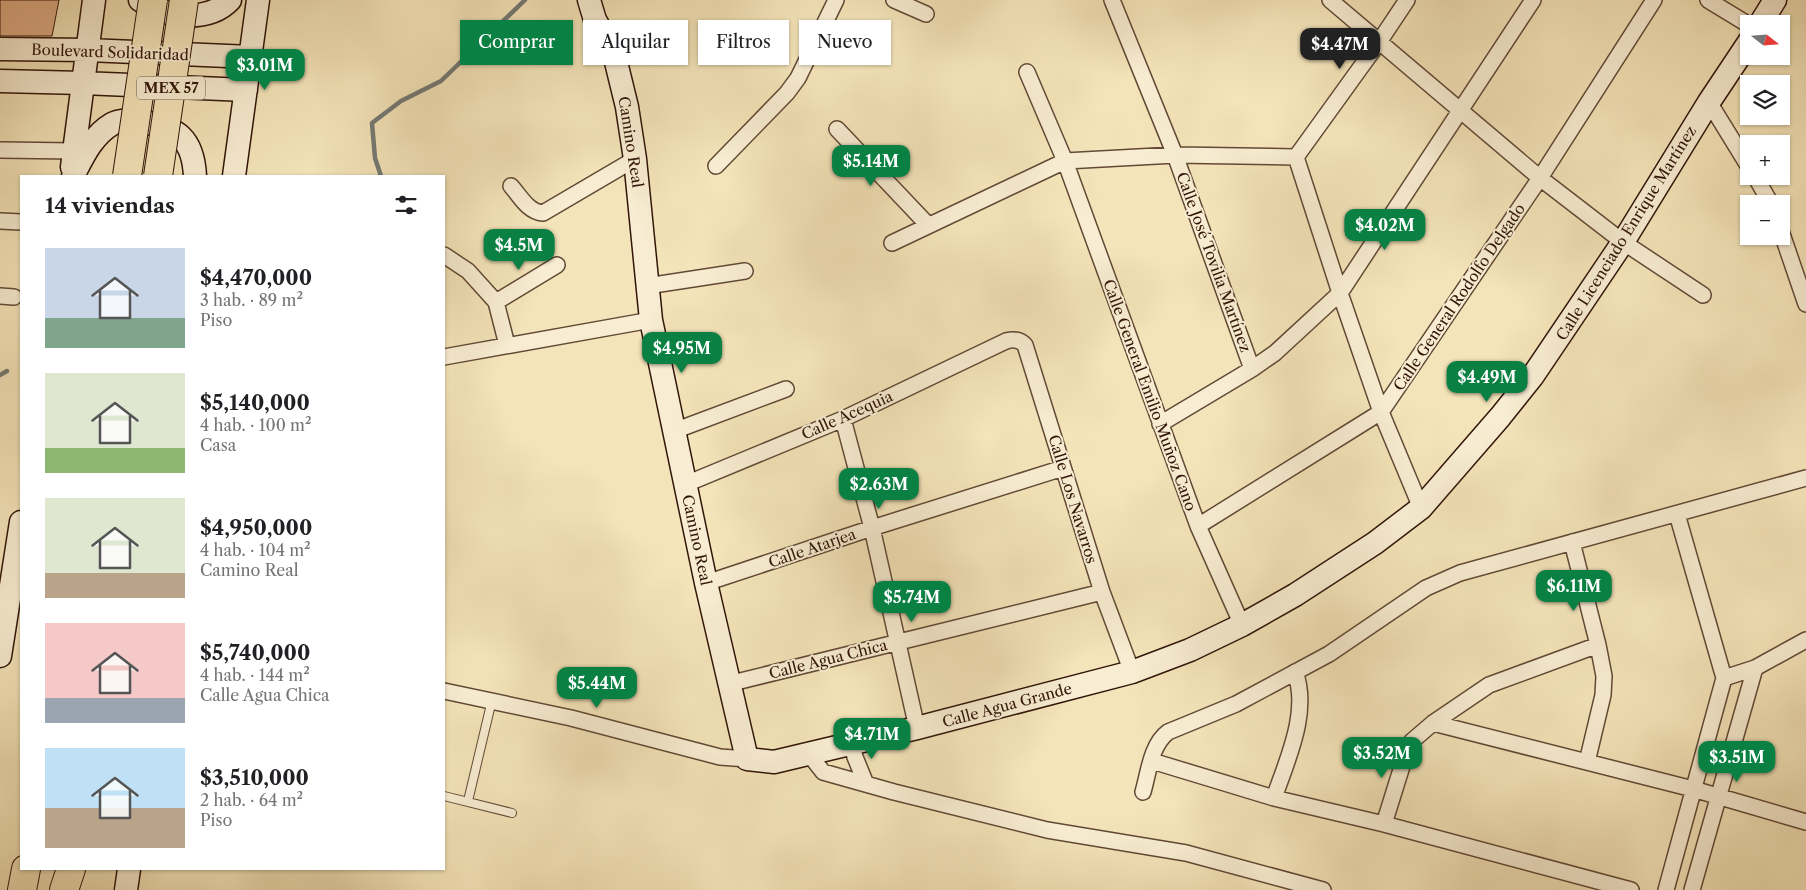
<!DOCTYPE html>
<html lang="es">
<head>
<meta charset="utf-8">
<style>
	body { margin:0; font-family:"Libre Caslon Text",serif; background:#f6f6f6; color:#202124; height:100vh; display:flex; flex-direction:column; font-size:19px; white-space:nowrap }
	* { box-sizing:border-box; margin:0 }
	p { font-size:16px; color:#757577 }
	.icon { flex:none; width:28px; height:28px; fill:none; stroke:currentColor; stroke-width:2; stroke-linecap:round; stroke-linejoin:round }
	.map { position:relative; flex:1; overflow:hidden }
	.sheet { position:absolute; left:20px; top:175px; width:425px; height:695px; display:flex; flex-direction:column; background:#fff; border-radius:0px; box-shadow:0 1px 4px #0004 }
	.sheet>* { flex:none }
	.banner { position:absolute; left:460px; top:20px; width:475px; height:45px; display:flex; gap:10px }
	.needle { width:32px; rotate:107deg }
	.controls { position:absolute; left:1740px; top:15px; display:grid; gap:10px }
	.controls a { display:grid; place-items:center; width:50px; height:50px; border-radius:0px; background:#fff; box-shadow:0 1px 4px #0004; font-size:25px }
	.price { position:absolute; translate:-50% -42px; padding:0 11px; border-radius:10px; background:#0b8043; color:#fff; font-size:16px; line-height:32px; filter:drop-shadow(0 1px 2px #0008) }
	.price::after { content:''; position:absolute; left:50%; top:30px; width:15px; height:11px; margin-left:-8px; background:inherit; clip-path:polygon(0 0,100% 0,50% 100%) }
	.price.active { background:#222; color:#fff }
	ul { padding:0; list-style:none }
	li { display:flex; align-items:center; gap:15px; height:125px; padding:0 25px }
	li span { display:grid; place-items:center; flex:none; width:140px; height:100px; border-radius:0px; color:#555 }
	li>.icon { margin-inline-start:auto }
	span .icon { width:60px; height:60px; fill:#fffc; stroke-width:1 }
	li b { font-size:21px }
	h2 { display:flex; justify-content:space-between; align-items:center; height:60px; padding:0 25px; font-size:21px }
	.tag { padding:0 18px; border-radius:0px; background:#fff; box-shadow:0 1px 4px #0004; font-size:18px; line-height:45px }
	.tag.active { background:#0b8043; color:#fff }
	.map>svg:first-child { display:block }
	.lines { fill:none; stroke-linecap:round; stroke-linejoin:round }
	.stream { stroke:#747974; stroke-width:4.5 }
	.building { fill:#e0ad85; stroke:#31150a }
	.lane-casing { stroke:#624936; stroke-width:10 }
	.street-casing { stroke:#624936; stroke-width:18 }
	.secondary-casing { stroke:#31150a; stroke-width:25 }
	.highway-casing { stroke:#31150a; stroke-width:30 }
	.lane { stroke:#f8edd2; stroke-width:8 }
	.street { stroke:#f8edd2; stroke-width:15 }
	.secondary { stroke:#f8edd2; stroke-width:22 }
	.highway { stroke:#f4e4b9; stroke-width:28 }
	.highway-bridge-casing { stroke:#31150a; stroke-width:30; stroke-linecap:butt }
	.highway-bridge { stroke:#f4e4b9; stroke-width:28 }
	.labels { text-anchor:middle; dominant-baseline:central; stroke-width:4; stroke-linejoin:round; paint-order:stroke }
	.shield { fill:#f8edd2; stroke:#6d5646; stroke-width:1 }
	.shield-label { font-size:14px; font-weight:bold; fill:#31150a }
	.street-label { font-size:15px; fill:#31150a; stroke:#f8edd2 }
</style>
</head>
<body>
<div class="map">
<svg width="1806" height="890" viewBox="0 0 1806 890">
	<rect width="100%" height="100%" fill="#f4e4b9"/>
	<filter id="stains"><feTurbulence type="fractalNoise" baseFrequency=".004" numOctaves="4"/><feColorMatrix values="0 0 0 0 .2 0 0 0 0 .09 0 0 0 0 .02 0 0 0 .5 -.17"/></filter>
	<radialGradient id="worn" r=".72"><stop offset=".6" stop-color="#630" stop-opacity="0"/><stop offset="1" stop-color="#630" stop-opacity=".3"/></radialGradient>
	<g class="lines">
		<path class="stream" d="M381,176L375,158L372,123L401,101L441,81L525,0
			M0,375L7,371"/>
	</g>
	<path class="building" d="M0,0H59L52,36H0Z"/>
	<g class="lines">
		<defs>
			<path id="lane" d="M444,796L512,813
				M468,801L492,700"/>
			<path id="street" d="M894,0L926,14
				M1112,0L1175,155L1252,369
				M1330,0L1540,178L1623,242L1703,295
				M1708,0L1749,25
				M1027,72L1065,161L1198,526L1242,625
				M1709,102L1749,167
				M837,129L928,225
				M0,150L74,151
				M1296,157L1340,293L1381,412L1421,508
				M1296,157L1379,42L1407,0
				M716,166L787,93L798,78L836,0
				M1755,176L1771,204
				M511,186C520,196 528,212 543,213L635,159
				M0,221L21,222
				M1781,231L1806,304
				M892,243L1065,161L1175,155L1296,157
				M444,255L468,271L496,302L507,345
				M647,286L745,271
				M0,296L14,297
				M496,302L557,265
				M444,357L651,320
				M843,419L872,528L917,728
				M1160,424L1252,369L1275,353L1340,293L1533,0
				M674,431L786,389
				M686,484L843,419L1006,341C1013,339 1019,339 1025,345L1102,592L1132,672
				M1198,526L1381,412L1540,178L1654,0
				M1572,542L1598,645L1604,676L1603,695L1587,762
				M706,583L872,528L1063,468
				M1724,678L1755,668L1806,640
				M728,684L1102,592
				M444,691L571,718L720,757L747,759
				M1433,723L1693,789L1806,822
				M852,744L855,757L866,784
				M809,754L823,772L894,792L1047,830L1186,853L1323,890
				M1152,761L1274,798L1384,824L1631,890
				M1143,792C1149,771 1151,745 1168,732L1236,704L1329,654L1426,588L1460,573L1806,478
				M1274,798C1287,760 1310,712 1295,672
				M1384,824L1408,747L1412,741L1433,723L1489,685L1598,645
				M1666,890L1724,678L1677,514
				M1692,890L1755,668"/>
			<path id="secondary" d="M140,0C164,18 208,23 230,0
				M589,0L595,20L610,46L616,62L627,107L635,159L651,320L706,583L747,759L774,762L917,728L1132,672L1190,650L1242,625L1295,595L1375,543L1421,508L1500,417L1532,377L1623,242L1709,102L1749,42
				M1760,24L1775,0
				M0,49L88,50L251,57
				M0,81L83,83L246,90
				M72,167L94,0
				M73,176C83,157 92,136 112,124C120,119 134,120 142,122C178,127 193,139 195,176
				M234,176L258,0
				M0,656L21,522
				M126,890L129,869"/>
			<path id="highway" d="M22,890L26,869
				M64,890L71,869"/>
		</defs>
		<use href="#lane" class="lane-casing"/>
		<use href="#street" class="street-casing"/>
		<use href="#secondary" class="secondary-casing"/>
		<use href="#highway" class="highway-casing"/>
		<use href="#lane" class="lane"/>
		<use href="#street" class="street"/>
		<use href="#secondary" class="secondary"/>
		<use href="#highway" class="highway"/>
		<defs>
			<path id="highway-bridge" d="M127,176L153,0
				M158,176L184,0"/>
		</defs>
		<use href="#highway-bridge" class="highway-bridge-casing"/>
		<use href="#highway-bridge" class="highway-bridge"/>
	</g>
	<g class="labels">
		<rect class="shield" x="137" y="76.5" width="68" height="23" rx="4"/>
		<g class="shield-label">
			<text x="171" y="88">MEX 57</text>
		</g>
		<g class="street-label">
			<text transform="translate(110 52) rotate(2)">Boulevard Solidaridad</text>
			<text transform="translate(631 142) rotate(81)">Camino Real</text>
			<text transform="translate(1626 233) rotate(-58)">Calle Licenciado Enrique Martínez</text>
			<text transform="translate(1214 262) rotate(70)">Calle José Tovilia Martínez</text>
			<text transform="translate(1459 297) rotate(-56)">Calle General Rodolfo Delgado</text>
			<text transform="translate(1150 395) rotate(70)">Calle General Emilio Muñoz Cano</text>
			<text transform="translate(847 415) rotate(-24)">Calle Acequia</text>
			<text transform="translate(1073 499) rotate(73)">Calle Los Navarros</text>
			<text transform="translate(697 540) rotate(78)">Camino Real</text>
			<text transform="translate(812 548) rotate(-19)">Calle Atarjea</text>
			<text transform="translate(828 659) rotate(-14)">Calle Agua Chica</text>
			<text transform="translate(1007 705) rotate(-15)">Calle Agua Grande</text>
		</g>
	</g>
	<rect width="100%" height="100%" filter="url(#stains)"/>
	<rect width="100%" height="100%" fill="url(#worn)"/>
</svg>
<div class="controls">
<a><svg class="needle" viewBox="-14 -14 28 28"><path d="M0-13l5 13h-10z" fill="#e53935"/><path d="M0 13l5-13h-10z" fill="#757577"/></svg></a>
<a><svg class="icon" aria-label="layers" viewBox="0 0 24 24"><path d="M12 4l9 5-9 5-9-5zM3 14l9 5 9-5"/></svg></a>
<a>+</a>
<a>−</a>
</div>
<b class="price active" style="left:1340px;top:70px">$4.47M</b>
<b class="price" style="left:265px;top:91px">$3.01M</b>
<b class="price" style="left:871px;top:187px">$5.14M</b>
<b class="price" style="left:1385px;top:251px">$4.02M</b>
<b class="price" style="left:519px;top:271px">$4.5M</b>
<b class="price" style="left:682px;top:374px">$4.95M</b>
<b class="price" style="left:1487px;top:403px">$4.49M</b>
<b class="price" style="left:879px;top:510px">$2.63M</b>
<b class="price" style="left:1574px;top:612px">$6.11M</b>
<b class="price" style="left:912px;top:623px">$5.74M</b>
<b class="price" style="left:597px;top:709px">$5.44M</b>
<b class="price" style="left:872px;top:760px">$4.71M</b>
<b class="price" style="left:1382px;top:779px">$3.52M</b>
<b class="price" style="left:1737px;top:783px">$3.51M</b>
<div class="banner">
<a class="tag active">Comprar</a>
<a class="tag">Alquilar</a>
<a class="tag">Filtros</a>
<a class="tag">Nuevo</a>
</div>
<section class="sheet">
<h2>14 viviendas<svg class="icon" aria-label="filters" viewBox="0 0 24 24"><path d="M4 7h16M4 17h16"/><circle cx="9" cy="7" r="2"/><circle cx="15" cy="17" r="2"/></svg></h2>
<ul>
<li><span style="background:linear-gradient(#c9d6e8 70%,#7fa58c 0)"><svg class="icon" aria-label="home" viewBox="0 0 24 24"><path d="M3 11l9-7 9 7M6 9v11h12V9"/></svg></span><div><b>$4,470,000</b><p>3 hab. · 89 m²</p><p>Piso</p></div></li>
<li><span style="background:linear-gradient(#dfe7d0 75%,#8fb573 0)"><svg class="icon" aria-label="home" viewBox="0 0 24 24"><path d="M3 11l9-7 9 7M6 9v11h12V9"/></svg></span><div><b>$5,140,000</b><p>4 hab. · 100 m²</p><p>Casa</p></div></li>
<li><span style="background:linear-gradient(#dfe7d0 75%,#b9a48a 0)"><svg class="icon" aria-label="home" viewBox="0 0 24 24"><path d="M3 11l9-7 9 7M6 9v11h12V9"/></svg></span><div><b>$4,950,000</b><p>4 hab. · 104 m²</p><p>Camino Real</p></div></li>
<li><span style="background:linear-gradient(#f6c9c9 75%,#9aa5b1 0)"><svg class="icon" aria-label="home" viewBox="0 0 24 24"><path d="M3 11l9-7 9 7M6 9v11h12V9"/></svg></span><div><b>$5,740,000</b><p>4 hab. · 144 m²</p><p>Calle Agua Chica</p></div></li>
<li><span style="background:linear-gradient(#bfe0f5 60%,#b9a48a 0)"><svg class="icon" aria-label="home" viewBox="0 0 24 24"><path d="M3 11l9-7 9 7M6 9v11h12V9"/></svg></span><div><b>$3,510,000</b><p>2 hab. · 64 m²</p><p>Piso</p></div></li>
</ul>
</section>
</div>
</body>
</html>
